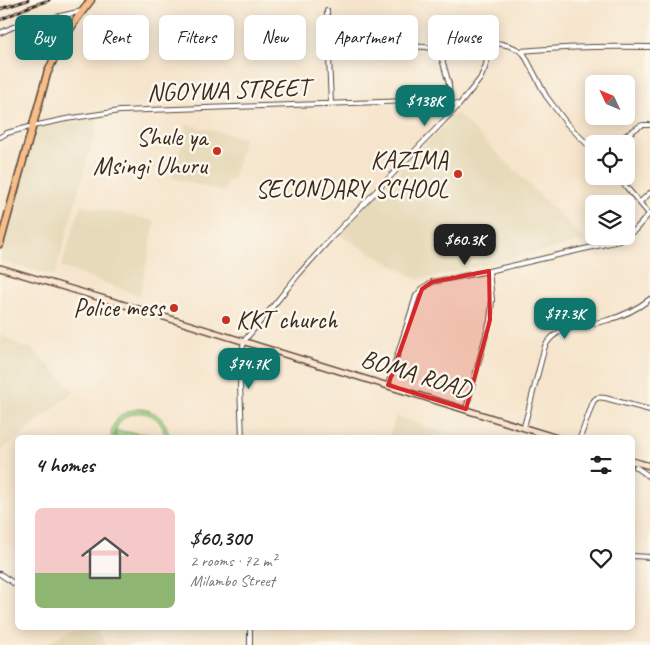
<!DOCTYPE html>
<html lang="en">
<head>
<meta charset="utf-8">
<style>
	body { margin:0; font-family:Caveat,sans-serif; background:#f6f6f6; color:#202124; height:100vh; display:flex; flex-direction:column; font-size:19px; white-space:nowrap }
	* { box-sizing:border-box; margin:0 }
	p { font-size:16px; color:#757577 }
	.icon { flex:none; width:28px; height:28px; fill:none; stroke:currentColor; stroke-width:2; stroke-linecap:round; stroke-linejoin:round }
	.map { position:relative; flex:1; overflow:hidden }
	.sheet { position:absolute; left:15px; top:435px; width:620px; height:195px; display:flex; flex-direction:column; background:#fff; border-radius:8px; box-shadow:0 2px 12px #0003 }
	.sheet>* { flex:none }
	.hud { position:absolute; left:15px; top:15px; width:620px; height:45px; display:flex; gap:10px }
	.needle { width:32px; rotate:314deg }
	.buttons { position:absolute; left:585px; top:75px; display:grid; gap:10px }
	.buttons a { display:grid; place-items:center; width:50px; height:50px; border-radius:8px; background:#fff; box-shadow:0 2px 12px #0003; font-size:25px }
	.price { position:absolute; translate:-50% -42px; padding:0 11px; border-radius:10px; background:#0f766e; color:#fff; font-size:16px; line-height:32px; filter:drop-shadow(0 1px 2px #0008) }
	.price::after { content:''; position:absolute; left:50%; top:30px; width:15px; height:11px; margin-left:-8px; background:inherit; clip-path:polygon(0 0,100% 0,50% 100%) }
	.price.active { background:#222; color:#fff }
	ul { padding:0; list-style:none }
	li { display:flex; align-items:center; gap:15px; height:125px; padding:0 20px }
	li span { display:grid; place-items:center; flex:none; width:140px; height:100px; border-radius:8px; color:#555 }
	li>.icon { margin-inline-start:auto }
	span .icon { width:60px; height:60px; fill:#fffc; stroke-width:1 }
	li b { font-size:21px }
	h2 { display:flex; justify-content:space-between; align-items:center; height:60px; padding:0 20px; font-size:21px }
	.chip { padding:0 18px; border-radius:8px; background:#fff; box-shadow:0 2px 12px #0003; font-size:18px; line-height:45px }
	.chip.active { background:#0f766e; color:#fff }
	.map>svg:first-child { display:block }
	.built { fill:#e7daba }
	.green { fill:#a3dd90; stroke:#6f8457 }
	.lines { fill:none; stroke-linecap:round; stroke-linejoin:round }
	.minor-casing { stroke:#574638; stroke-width:6 }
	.secondary-casing { stroke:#574638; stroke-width:8 }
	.trunk-casing { stroke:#574638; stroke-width:9 }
	.minor { stroke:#fff; stroke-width:4 }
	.secondary { stroke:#fce5d0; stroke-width:5 }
	.trunk { stroke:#f8bd89; stroke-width:6 }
	.rail-casing { stroke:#3b2a1e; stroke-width:3 }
	.rail { stroke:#fbf7ec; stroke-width:1; stroke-dasharray:4; stroke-linecap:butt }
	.marked { fill:#d62828; fill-opacity:0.2; stroke:#d62828; stroke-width:4; stroke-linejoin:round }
	.poi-dot { fill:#c8321e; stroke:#fbf7ec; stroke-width:2 }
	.labels { text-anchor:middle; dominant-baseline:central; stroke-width:5; stroke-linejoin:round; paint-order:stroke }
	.street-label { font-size:25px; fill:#3b2a1e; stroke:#fbf7ec }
	.poi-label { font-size:25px; fill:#3b2a1e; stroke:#fbf7ec; text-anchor:end }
</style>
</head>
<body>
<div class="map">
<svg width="650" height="645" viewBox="0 0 650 645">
	<rect width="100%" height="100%" fill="#fbf7ec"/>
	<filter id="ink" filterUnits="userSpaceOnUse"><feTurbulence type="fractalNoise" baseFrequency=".02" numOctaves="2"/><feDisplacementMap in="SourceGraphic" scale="10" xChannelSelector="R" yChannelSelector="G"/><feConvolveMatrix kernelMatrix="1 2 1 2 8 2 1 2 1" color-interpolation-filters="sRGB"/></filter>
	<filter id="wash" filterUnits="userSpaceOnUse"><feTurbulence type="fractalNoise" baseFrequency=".0096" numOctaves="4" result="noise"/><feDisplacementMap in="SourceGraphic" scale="20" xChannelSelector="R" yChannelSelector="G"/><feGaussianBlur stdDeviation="1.12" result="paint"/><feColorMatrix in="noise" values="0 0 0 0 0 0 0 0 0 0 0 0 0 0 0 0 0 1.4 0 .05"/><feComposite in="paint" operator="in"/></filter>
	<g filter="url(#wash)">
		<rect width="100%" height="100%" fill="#f6e5cc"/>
		<path class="built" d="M457,113L586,241L418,280L338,234Z
			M99,117L55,276L0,261V255L35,129Z
			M187,124L244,138L233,180L228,179L225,192L172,178Z
			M81,205L155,221L140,296L61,267Z
			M0,333L25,349L29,347L75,391L0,452Z
			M396,417L459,436V437H389Z
			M72,628H98L106,645H45Z"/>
		<path class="green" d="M138,409C155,409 167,420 169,437H165C162,405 118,404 114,437H111C112,421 121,412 138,409Z
			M116,431L164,436V437H115Z"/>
	</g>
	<g filter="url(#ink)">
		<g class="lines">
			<defs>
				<path id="minor" d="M327,11L331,104
					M0,33L13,27L82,11
					M398,48C412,47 428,44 440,52L449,84L450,102
					M520,51C563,47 607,46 650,47
					M0,137L7,133L33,126L66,119L120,111L440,100L450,102L459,105
					M613,144L640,126L643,125H650
					M617,176L650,215
					M640,202L650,193
					M626,236L635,230L649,214
					M388,385L416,296L422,289L432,282L489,271L610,243L619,241L626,236
					M466,409L490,320L492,300L489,271
					M524,427L545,346C558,323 586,327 608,320C623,316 637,309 650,299
					M242,438L240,384L241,357L244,341L274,305L298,275L332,237L459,105L480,79L485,68L490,48L493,43C503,43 516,47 524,54L546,96L567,124L594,151
					M580,438L593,402C596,397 599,397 605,398L650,410
					M636,467L650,477
					M632,556L650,557
					M0,574L18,586
					M250,628V645"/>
				<path id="secondary" d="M0,268L135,308L557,438
					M632,461L650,466"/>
				<path id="trunk" d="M0,244L47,74C58,47 72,23 91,0"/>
			</defs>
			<use href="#minor" class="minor-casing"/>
			<use href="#secondary" class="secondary-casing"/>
			<use href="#trunk" class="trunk-casing"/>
			<use href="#minor" class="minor"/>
			<use href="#secondary" class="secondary"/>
			<use href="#trunk" class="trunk"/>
			<defs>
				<path id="rail" d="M0,9L28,0
					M0,20L26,8L49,0"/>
			</defs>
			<use href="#rail" class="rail-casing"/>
			<use href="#rail" class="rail"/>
		</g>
	</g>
	<path class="marked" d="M489,271L490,320L466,409L388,385L422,289L432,282Z"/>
	<g class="poi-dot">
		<circle cx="217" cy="151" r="5"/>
		<circle cx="458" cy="174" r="5"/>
		<circle cx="174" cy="308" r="5"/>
		<circle cx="226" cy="320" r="5"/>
	</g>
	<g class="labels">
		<g class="street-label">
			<text transform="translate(228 90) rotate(-2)">NGOYWA STREET</text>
			<text transform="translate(416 374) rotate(17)">BOMA ROAD</text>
		</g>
		<g class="poi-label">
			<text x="207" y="137">Shule ya<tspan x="207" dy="29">Msingi Uhuru</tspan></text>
			<text x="448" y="160">KAZIMA<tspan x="448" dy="29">SECONDARY SCHOOL</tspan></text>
			<text x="164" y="308">Police mess</text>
			<text x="236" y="320" text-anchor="start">KKT church</text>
		</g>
	</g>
</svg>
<div class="buttons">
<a><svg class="needle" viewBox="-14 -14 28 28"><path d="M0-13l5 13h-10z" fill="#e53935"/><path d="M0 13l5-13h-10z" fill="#757577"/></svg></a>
<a><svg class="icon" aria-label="locate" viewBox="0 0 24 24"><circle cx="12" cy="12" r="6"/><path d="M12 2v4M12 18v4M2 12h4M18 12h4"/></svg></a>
<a><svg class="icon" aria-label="layers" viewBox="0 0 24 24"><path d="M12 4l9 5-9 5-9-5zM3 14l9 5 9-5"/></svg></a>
</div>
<b class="price" style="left:425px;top:127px">$138K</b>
<b class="price active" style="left:465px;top:266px">$60.3K</b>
<b class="price" style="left:565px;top:340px">$77.3K</b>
<b class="price" style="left:249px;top:390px">$74.7K</b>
<div class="hud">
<a class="chip active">Buy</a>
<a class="chip">Rent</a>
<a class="chip">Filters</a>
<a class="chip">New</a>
<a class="chip">Apartment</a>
<a class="chip">House</a>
</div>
<section class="sheet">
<h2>4 homes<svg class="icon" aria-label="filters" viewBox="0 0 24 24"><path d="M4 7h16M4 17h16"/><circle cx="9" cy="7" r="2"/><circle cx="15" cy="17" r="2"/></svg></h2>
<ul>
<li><span style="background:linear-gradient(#f6c9c9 65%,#8fb573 0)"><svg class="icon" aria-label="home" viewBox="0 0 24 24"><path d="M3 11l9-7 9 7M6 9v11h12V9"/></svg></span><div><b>$60,300</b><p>2 rooms · 72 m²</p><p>Milambo Street</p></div><svg class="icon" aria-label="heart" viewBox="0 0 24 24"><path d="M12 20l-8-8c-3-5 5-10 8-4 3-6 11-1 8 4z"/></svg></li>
</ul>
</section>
</div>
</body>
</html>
